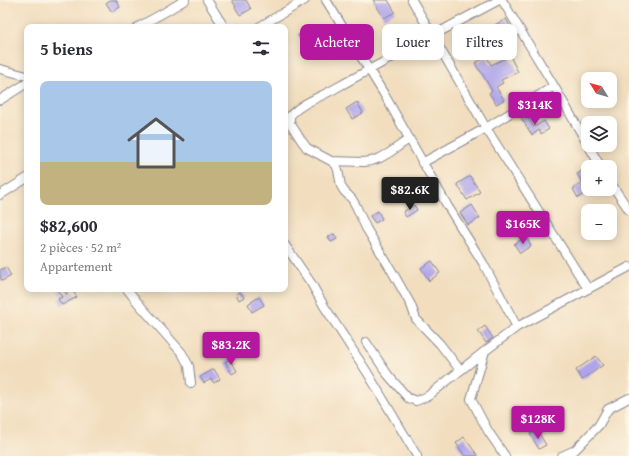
<!DOCTYPE html>
<html lang="fr">
<head>
<meta charset="utf-8">
<style>
	body { margin:0; font-family:"Gentium Book Plus",serif; background:#f2f2f3; color:#2b2b33; height:100vh; display:flex; flex-direction:column; font-size:15px; white-space:nowrap }
	* { box-sizing:border-box; margin:0 }
	p { font-size:13px; color:#7c7c81 }
	.icon { flex:none; width:22px; height:22px; fill:none; stroke:currentColor; stroke-width:2; stroke-linecap:round; stroke-linejoin:round }
	.map { position:relative; flex:1; overflow:hidden }
	.details { position:absolute; left:24px; top:24px; width:264px; height:268px; display:flex; flex-direction:column; background:#fff; border-radius:8px; box-shadow:0 2px 10px #0003 }
	.details>* { flex:none }
	.hud { position:absolute; left:300px; top:24px; width:269px; height:36px; display:flex; gap:8px }
	.needle { width:26px; rotate:307deg }
	.buttons { position:absolute; left:581px; top:72px; display:grid; gap:8px }
	.buttons a { display:grid; place-items:center; width:36px; height:36px; border-radius:8px; background:#fff; box-shadow:0 2px 10px #0003; font-size:20px }
	.price { position:absolute; translate:-50% -34px; padding:0 9px; border-radius:4px; background:#b5179e; color:#fff; font-size:13px; line-height:26px; filter:drop-shadow(0 1px 2px #0008) }
	.price::after { content:''; position:absolute; left:50%; top:24px; width:12px; height:9px; margin-left:-6px; background:inherit; clip-path:polygon(0 0,100% 0,50% 100%) }
	.price.on { background:#222; color:#fff }
	ul { padding:0; list-style:none }
	li { display:grid; align-content:center; gap:8px; height:212px; padding:0 16px }
	li+li { border-top:1px solid #e1e1e2 }
	li span { display:grid; place-items:center; height:124px; border-radius:8px; color:#555 }
	li>.icon { margin-inline-start:auto }
	span .icon { width:72px; height:72px; fill:#fffc; stroke-width:1 }
	li b { font-size:17px }
	h2 { display:flex; justify-content:space-between; align-items:center; height:48px; padding:0 16px; font-size:17px }
	.pill { padding:0 14px; border-radius:8px; background:#fff; box-shadow:0 2px 10px #0003; font-size:14px; line-height:36px }
	.pill.on { background:#b5179e; color:#fff }
	.map>svg:first-child { display:block }
	.building { fill:#aea4ec }
	.lines { fill:none; stroke-linecap:round; stroke-linejoin:round }
	.minor-casing { stroke:#86868e; stroke-width:10 }
	.minor { stroke:#fff; stroke-width:8 }
</style>
</head>
<body>
<div class="map">
<svg width="629" height="456" viewBox="0 0 629 456">
	<rect width="100%" height="100%" fill="#fcf5e5"/>
	<filter id="ink" filterUnits="userSpaceOnUse"><feTurbulence type="fractalNoise" baseFrequency=".025" numOctaves="2"/><feDisplacementMap in="SourceGraphic" scale="8" xChannelSelector="R" yChannelSelector="G"/><feConvolveMatrix kernelMatrix="1 2 1 2 8 2 1 2 1" color-interpolation-filters="sRGB"/></filter>
	<filter id="wash" filterUnits="userSpaceOnUse"><feTurbulence type="fractalNoise" baseFrequency=".012" numOctaves="4" result="noise"/><feDisplacementMap in="SourceGraphic" scale="16" xChannelSelector="R" yChannelSelector="G"/><feGaussianBlur stdDeviation="0.9" result="paint"/><feColorMatrix in="noise" values="0 0 0 0 0 0 0 0 0 0 0 0 0 0 0 0 0 1.4 0 .05"/><feComposite in="paint" operator="in"/></filter>
	<g filter="url(#wash)">
		<rect width="100%" height="100%" fill="#f2debf"/>
		<g id="blocks">
			<path class="building" d="M110,0H116L120,7L112,12L106,3Z
				M232,0H246L251,9L240,15L235,7H236Z
				M373,0H388L395,12L384,18Z
				M506,19L511,28L497,35L493,26Z
				M311,27L316,36L303,44L298,35Z
				M477,31L483,43L468,50L462,39Z
				M510,56L518,72L501,80L503,83L496,87L504,100L496,104L489,93L492,91L480,70H479L475,63L487,57L491,65Z
				M357,102L363,113L352,119L346,109Z
				M526,115L534,127L544,121L549,129L541,134L539,130L532,135L521,118Z
				M588,167V180L583,184L577,174Z
				M470,176L480,192L467,200L457,184Z
				M580,184L586,193L578,198L573,189Z
				M414,205L417,210L406,217L403,212Z
				M472,205L480,218L468,225L460,213Z
				M378,211L382,219L375,223L370,216Z
				M334,234L337,239L331,242L328,237Z
				M526,237L531,246L520,253L514,244Z
				M432,261L440,273L429,281L421,268Z
				M6,267L11,276L2,281L0,277V270Z
				M57,289H63L66,294L72,290L77,297L62,305L58,299L62,297Z
				M240,292L244,297L239,300L236,294Z
				M259,297L264,305L252,312L248,304Z
				M485,326L493,338L486,343L478,331Z
				M596,356L603,365L582,380L576,370Z
				M230,359L237,371L232,374L225,362Z
				M214,369L220,379L214,383L211,379L204,383L200,377Z
				M537,430L546,445L539,449L530,434Z
				M464,437L478,456H465L456,443Z"/>
		</g>
	</g>
	<g filter="url(#ink)">
		<use href="#blocks" fill-opacity="0" stroke="#86868e" stroke-width="1"/>
		<g class="lines">
			<defs>
				<path id="minor" d="M207,0L224,27
					M326,0L384,94L447,205L483,263L517,327
					M412,0L486,128L588,289
					M502,0L554,86L588,145
					M138,27L165,12L185,0
					M259,27L305,0
					M0,69L27,76
					M0,100L27,83
					M588,145L601,167
					M331,161L364,162L371,161L380,158L389,153L409,139
					M422,163L486,128L554,86
					M610,182L629,210
					M0,195L27,178
					M285,245L311,283L324,306L367,372L417,456
					M127,289L138,303L182,353L189,366L191,383
					M366,342L388,375L408,398L416,401L428,396L485,351L517,327L629,267
					M485,351L471,399L488,431L505,456
					M460,370L440,344L416,319L411,305L393,273L366,228L356,206L352,199L344,191L341,186L338,170L336,165L331,161L307,148L301,140L290,123V116C301,103 321,97 336,88C390,58 445,29 499,0
					M562,456L575,450L599,425L608,409L629,398"/>
			</defs>
			<use href="#minor" class="minor-casing"/>
			<use href="#minor" class="minor"/>
		</g>
	</g>
</svg>
<div class="buttons">
<a><svg class="needle" viewBox="-14 -14 28 28"><path d="M0-13l5 13h-10z" fill="#e53935"/><path d="M0 13l5-13h-10z" fill="#7c7c81"/></svg></a>
<a><svg class="icon" aria-label="layers" viewBox="0 0 24 24"><path d="M12 4l9 5-9 5-9-5zM3 14l9 5 9-5"/></svg></a>
<a>+</a>
<a>−</a>
</div>
<b class="price" style="left:535px;top:126px">$314K</b>
<b class="price on" style="left:410px;top:211px">$82.6K</b>
<b class="price" style="left:523px;top:245px">$165K</b>
<b class="price" style="left:231px;top:366px">$83.2K</b>
<b class="price" style="left:538px;top:440px">$128K</b>
<div class="hud">
<a class="pill on">Acheter</a>
<a class="pill">Louer</a>
<a class="pill">Filtres</a>
</div>
<section class="details">
<h2>5 biens<svg class="icon" aria-label="filters" viewBox="0 0 24 24"><path d="M4 7h16M4 17h16"/><circle cx="9" cy="7" r="2"/><circle cx="15" cy="17" r="2"/></svg></h2>
<ul>
<li><span style="background:linear-gradient(#a9c7e8 65%,#c2b280 0)"><svg class="icon" aria-label="home" viewBox="0 0 24 24"><path d="M3 11l9-7 9 7M6 9v11h12V9"/></svg></span><div><b>$82,600</b><p>2 pièces · 52 m²</p><p>Appartement</p></div></li>
</ul>
</section>
</div>
</body>
</html>
